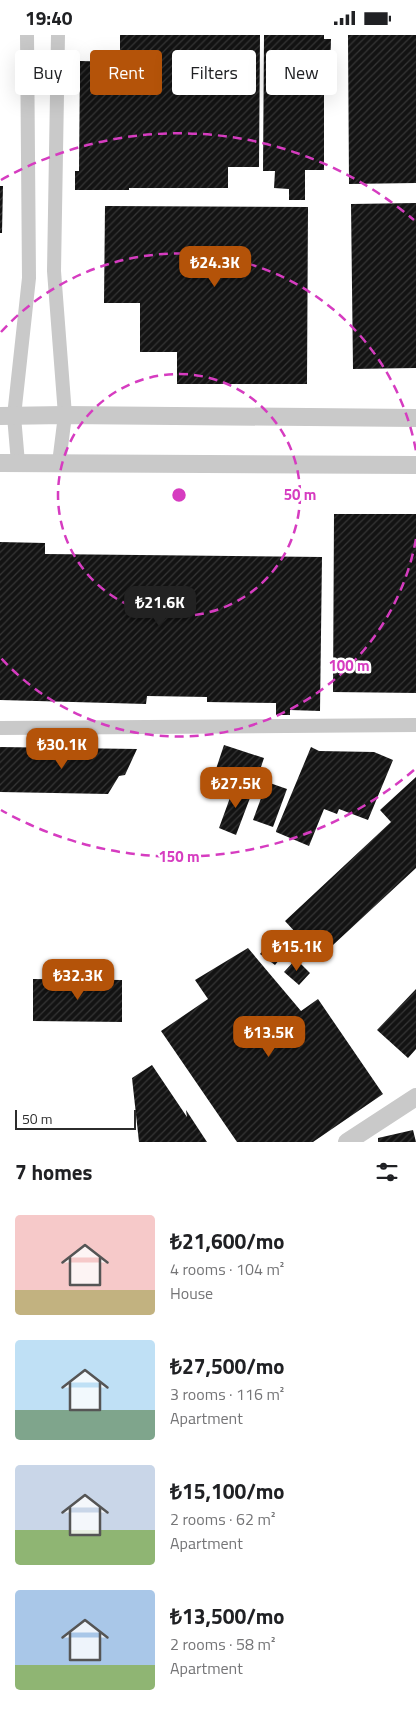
<!DOCTYPE html>
<html lang="en">
<head>
<meta charset="utf-8">
<style>
	body { margin:0; font-family:"Titillium Web",sans-serif; background:#f6f6f6; color:#202124; height:100vh; display:flex; flex-direction:column; font-size:19px; white-space:nowrap }
	* { box-sizing:border-box; margin:0 }
	p { font-size:16px; color:#757577 }
	.icon { flex:none; width:28px; height:28px; fill:none; stroke:currentColor; stroke-width:2; stroke-linecap:round; stroke-linejoin:round }
	.map { position:relative; height:1107px; overflow:hidden }
	.sheet { display:flex; flex-direction:column; background:#fff; flex:1 }
	.sheet>* { flex:none }
	.top-card { position:absolute; left:15px; top:15px; width:386px; height:45px; display:flex; gap:10px }
	.scale { position:absolute; left:15px; bottom:12px; width:121px; box-sizing:border-box; padding-left:5px; border:2px solid #2c2c2c; border-top:0; font-size:14px; line-height:18px; white-space:nowrap; color:#2c2c2c; -webkit-text-stroke:4px #fff; paint-order:stroke }
	.price { position:absolute; translate:-50% -42px; padding:0 11px; border-radius:10px; background:#b45309; color:#fff; font-size:16px; line-height:32px; filter:drop-shadow(0 1px 2px #0008) }
	.price::after { content:''; position:absolute; left:50%; top:30px; width:15px; height:11px; margin-left:-8px; background:inherit; clip-path:polygon(0 0,100% 0,50% 100%) }
	.price.active { background:#222; color:#fff }
	ul { padding:0; list-style:none }
	li { display:flex; align-items:center; gap:15px; height:125px; padding:0 15px }
	li span { display:grid; place-items:center; flex:none; width:140px; height:100px; border-radius:5px; color:#555 }
	li>.icon { margin-inline-start:auto }
	span .icon { width:60px; height:60px; fill:#fffc; stroke-width:1 }
	li b { font-size:21px }
	h2 { display:flex; justify-content:space-between; align-items:center; height:60px; padding:0 15px; font-size:21px }
	.chip { padding:0 18px; border-radius:5px; background:#fff; box-shadow:0 5px 20px #0002; font-size:18px; line-height:45px }
	.chip.active { background:#b45309; color:#fff }
	.status { display:flex; justify-content:space-between; align-items:center; height:35px; padding:0 25px; background:#fff; direction:ltr }
	.status svg { height:14px; fill:currentColor }
	.map>svg:first-child { display:block }
	.building { fill:url(#building-hatch) }
	.lines { fill:none; stroke-linecap:round; stroke-linejoin:round }
	.minor { stroke:#c9c9c9; stroke-width:14 }
	.tertiary { stroke:#c9c9c9; stroke-width:18 }
	.ring { fill:none; stroke:#d63cc0; stroke-width:2.5; stroke-dasharray:9 6 }
	.centre { fill:#d63cc0; stroke:#fff; stroke-width:2.5 }
	.ring-label { font-size:15px; text-anchor:middle; font-weight:bold; fill:#d63cc0; stroke:#fff; stroke-width:5; stroke-linejoin:round; paint-order:stroke }
</style>
</head>
<body>
<div class="status"><b>19:40</b><svg viewBox="0 0 49 12"><path d="M0 12V9h3v3zM5 12V6h3v6zM10 12V3h3v9zM15 12V0h3v12zM26 1h20v11H26zM47 4h2v5h-2z"/></svg></div>
<div class="map">
<svg width="416" height="1107" viewBox="0 0 416 1107">
	<defs>
		<pattern id="building-hatch" width="6" height="6" patternUnits="userSpaceOnUse" patternTransform="scale(1.25)"><rect width="6" height="6" fill="#131313"/><path d="M-1 1l2-2M0 6l6-6M5 7l2-2" fill="none" stroke="#363636"/></pattern>
	</defs>
	<rect width="100%" height="100%" fill="#fff"/>
	<path class="building" d="M120,0H260L259,132H228V153H129V155H75V136H79L80,26L120,27Z
		M264,0H324V4H331L330,37L324,36V135H305V165H289V154L274,153L275,136H263Z
		M348,0H416V148L349,149Z
		M0,151H3L2,198H0Z
		M416,168V333L353,334L351,169Z
		M105,171L308,172L307,349H177V317H140V268H104Z
		M334,479H416V658L333,657Z
		M0,507L45,508V519L322,522L320,676L290,675V680H276V668L207,667V662L147,661L146,669L0,665Z
		M224,710L264,723L254,753L214,740Z
		M0,712L137,714L125,740L119,741L108,759L0,757Z
		M311,712L319,716L374,717L393,725L368,785L339,774L337,779L324,774L309,811L276,797V796Z
		M416,742V833L319,923L285,886L391,787L380,775Z
		M267,747L287,754L273,792L253,785Z
		M235,749L253,755L236,800L219,793Z
		M271,905L286,917L275,930L260,919Z
		M248,913L301,976L318,964L383,1059L313,1107H237L161,996L208,964L195,945Z
		M296,924L310,938L299,950L284,937Z
		M33,944L122,945V987L33,986Z
		M416,954V1014L408,1023L377,995Z
		M152,1030L187,1082L186,1075L207,1107H139L132,1043Z
		M413,1095L416,1107H378V1103Z"/>
	<g class="lines">
		<path class="minor" d="M58,0L54,236L65,380L59,428
			M18,428L14,381L29,243L27,0
			M0,693L416,690"/>
		<path class="tertiary" d="M0,381L65,380L416,383
			M0,428L416,430
			M347,1107L416,1062"/>
	</g>
	<g class="ring">
		<circle cx="179" cy="460" r="121"/>
		<path d="M416 504A241 241 0 0 1 1 623M1 297A241 241 0 0 1 416 416"/>
		<path d="M414 735A362 362 0 0 1 1 775M1 145A362 362 0 0 1 414 185"/>
	</g>
	<circle cx="179" cy="460" r="8" class="centre"/>
	<g class="ring-label">
		<text x="300" y="465">50 m</text>
		<text x="349" y="636">100 m</text>
		<text x="179" y="827">150 m</text>
	</g>
</svg>
<div class="scale">50 m</div>
<b class="price" style="left:215px;top:253px">₺24.3K</b>
<b class="price active" style="left:160px;top:593px">₺21.6K</b>
<b class="price" style="left:62px;top:735px">₺30.1K</b>
<b class="price" style="left:236px;top:774px">₺27.5K</b>
<b class="price" style="left:297px;top:937px">₺15.1K</b>
<b class="price" style="left:78px;top:966px">₺32.3K</b>
<b class="price" style="left:269px;top:1023px">₺13.5K</b>
<div class="top-card">
<a class="chip">Buy</a>
<a class="chip active">Rent</a>
<a class="chip">Filters</a>
<a class="chip">New</a>
</div>
</div>
<section class="sheet">
<h2>7 homes<svg class="icon" aria-label="filters" viewBox="0 0 24 24"><path d="M4 7h16M4 17h16"/><circle cx="9" cy="7" r="2"/><circle cx="15" cy="17" r="2"/></svg></h2>
<ul>
<li><span style="background:linear-gradient(#f6c9c9 75%,#c2b280 0)"><svg class="icon" aria-label="home" viewBox="0 0 24 24"><path d="M3 11l9-7 9 7M6 9v11h12V9"/></svg></span><div><b>₺21,600/mo</b><p>4 rooms · 104 m²</p><p>House</p></div></li>
<li><span style="background:linear-gradient(#bfe0f5 70%,#7fa58c 0)"><svg class="icon" aria-label="home" viewBox="0 0 24 24"><path d="M3 11l9-7 9 7M6 9v11h12V9"/></svg></span><div><b>₺27,500/mo</b><p>3 rooms · 116 m²</p><p>Apartment</p></div></li>
<li><span style="background:linear-gradient(#c9d6e8 65%,#8fb573 0)"><svg class="icon" aria-label="home" viewBox="0 0 24 24"><path d="M3 11l9-7 9 7M6 9v11h12V9"/></svg></span><div><b>₺15,100/mo</b><p>2 rooms · 62 m²</p><p>Apartment</p></div></li>
<li><span style="background:linear-gradient(#a9c7e8 75%,#8fb573 0)"><svg class="icon" aria-label="home" viewBox="0 0 24 24"><path d="M3 11l9-7 9 7M6 9v11h12V9"/></svg></span><div><b>₺13,500/mo</b><p>2 rooms · 58 m²</p><p>Apartment</p></div></li>
</ul>
</section>
</body>
</html>
